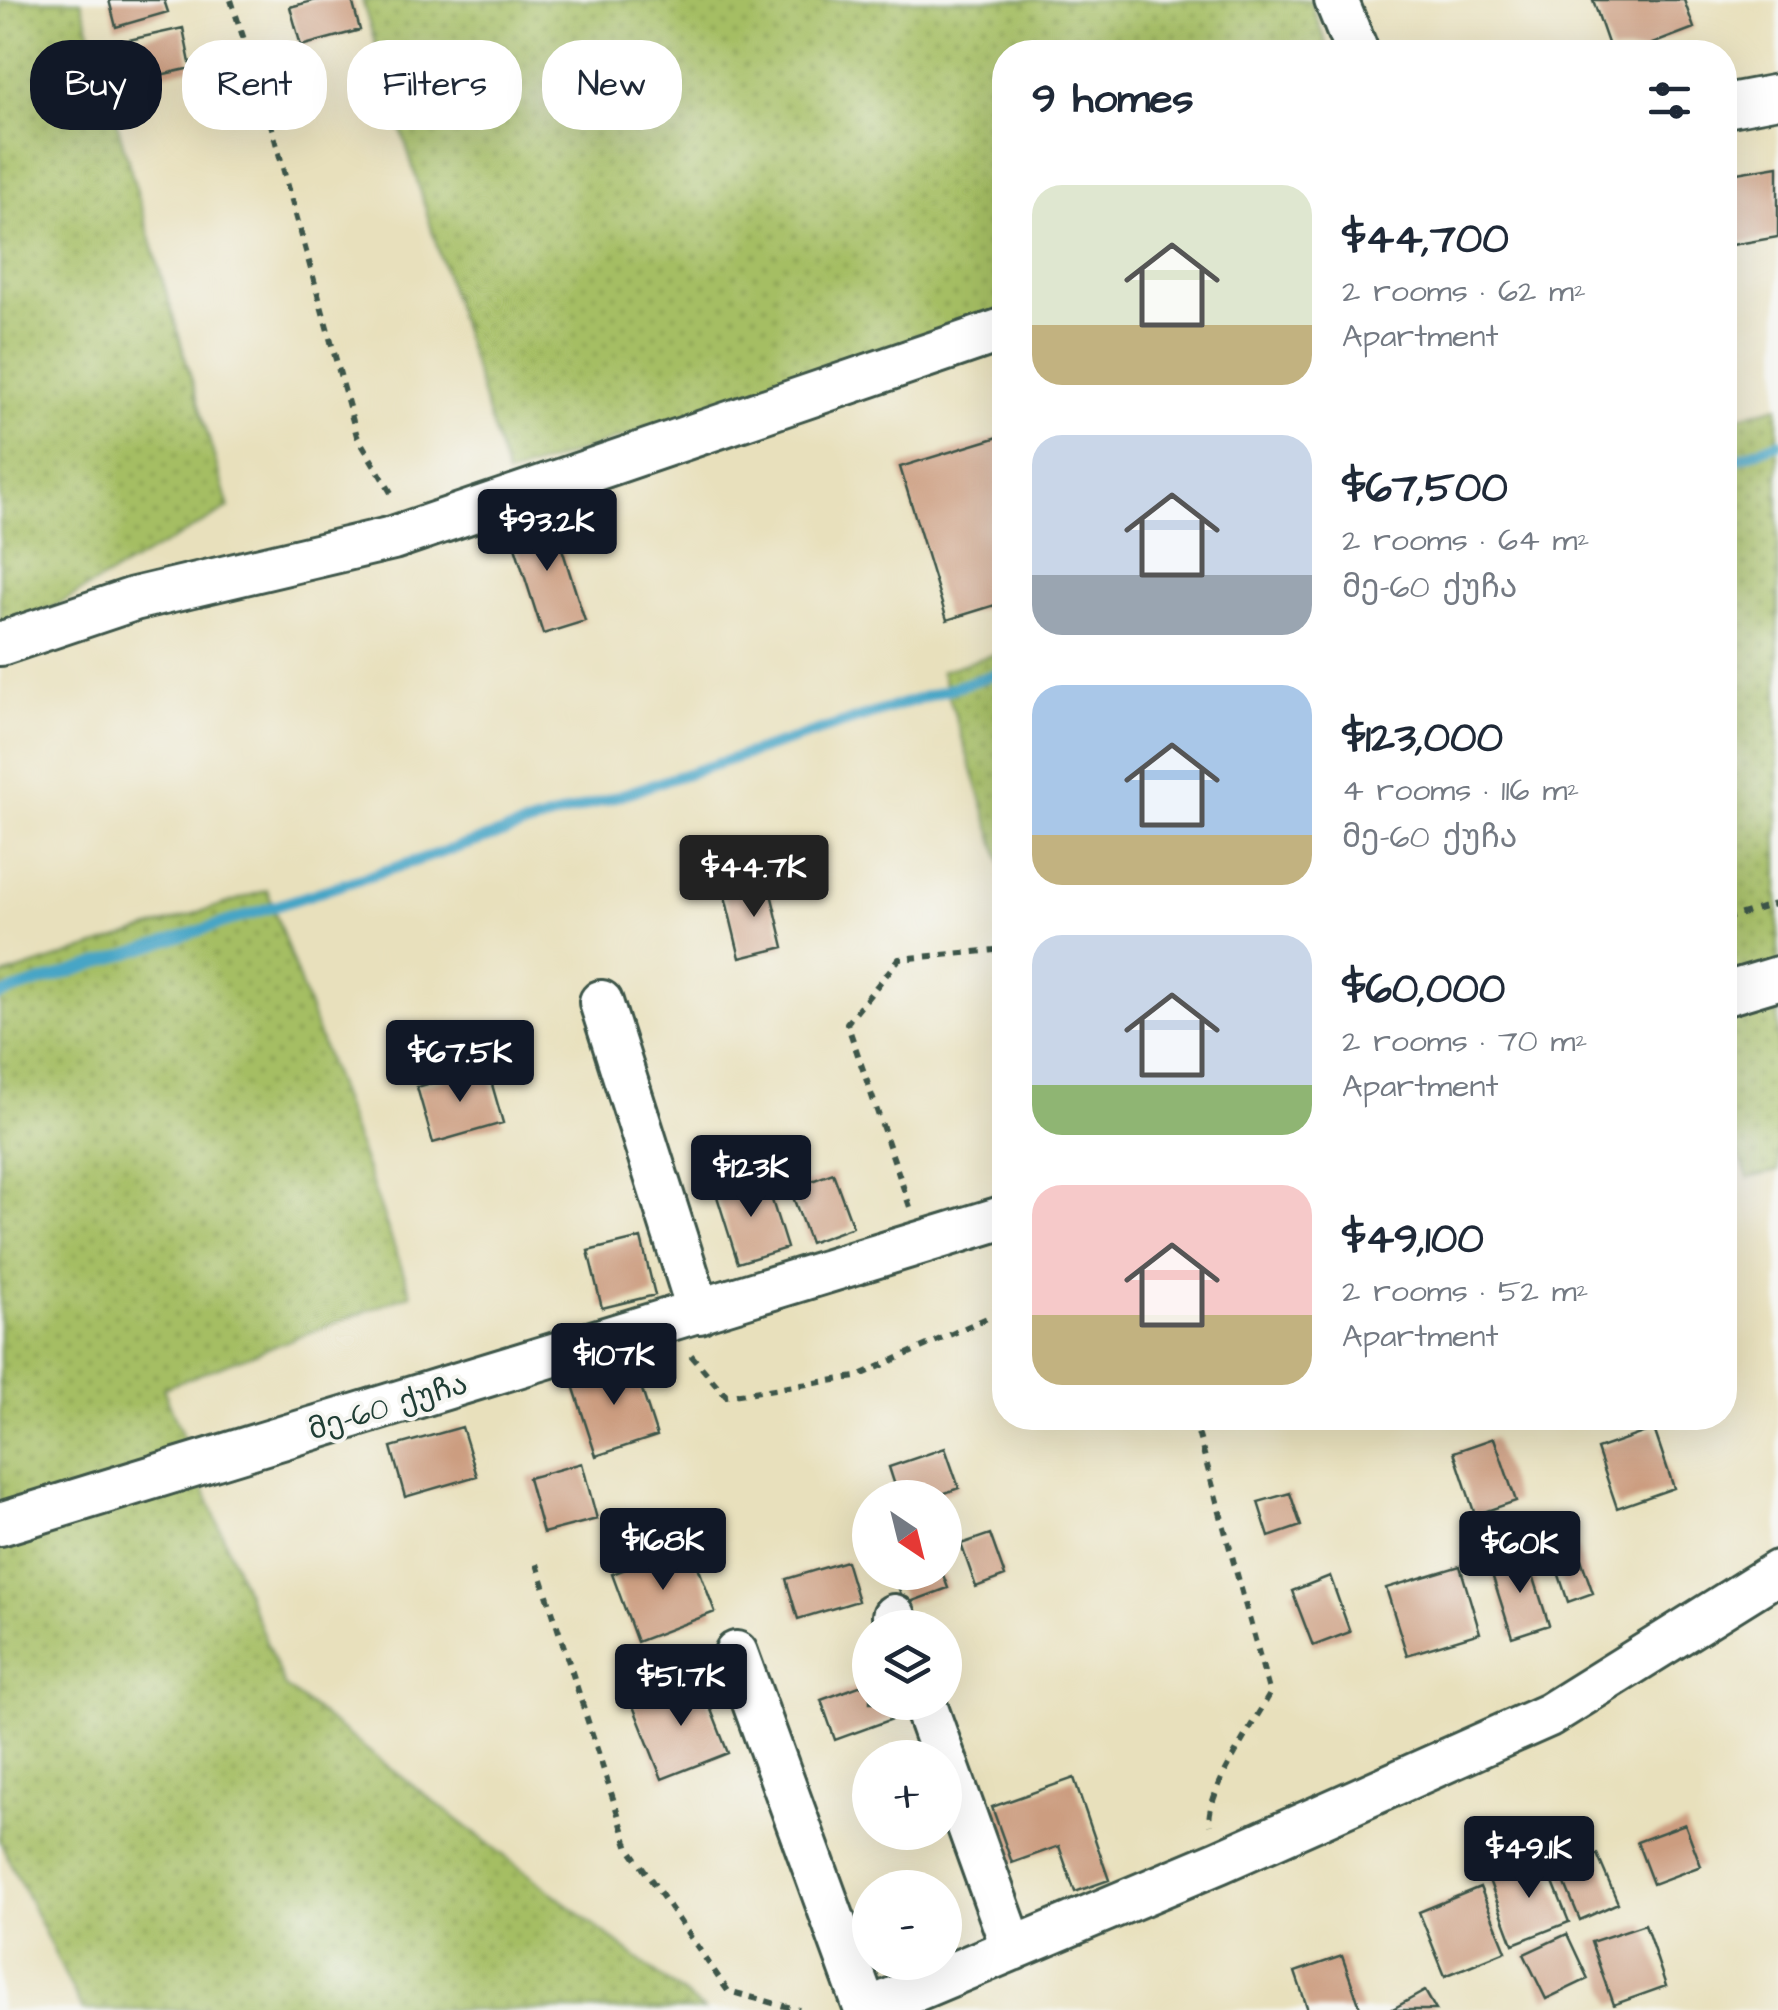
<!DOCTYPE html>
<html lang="en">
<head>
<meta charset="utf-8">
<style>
	body { margin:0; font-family:"Architects Daughter","Noto Sans Georgian",sans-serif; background:#f2f2f3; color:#1f2937; height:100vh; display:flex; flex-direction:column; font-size:38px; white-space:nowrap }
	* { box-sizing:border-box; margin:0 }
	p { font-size:32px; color:#747a83 }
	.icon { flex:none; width:55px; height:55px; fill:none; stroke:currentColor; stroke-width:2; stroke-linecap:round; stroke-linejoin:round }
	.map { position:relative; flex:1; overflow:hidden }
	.drawer { position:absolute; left:992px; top:40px; width:745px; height:1390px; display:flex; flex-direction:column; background:#fff; border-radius:40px; box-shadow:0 10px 40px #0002 }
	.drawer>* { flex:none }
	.guide { position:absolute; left:30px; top:40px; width:812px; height:90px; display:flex; gap:20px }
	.needle { width:65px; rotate:145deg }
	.tools { position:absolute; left:852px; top:1480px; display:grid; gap:20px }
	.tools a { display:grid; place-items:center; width:110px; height:110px; border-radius:50%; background:#fff; box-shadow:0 10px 40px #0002; font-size:50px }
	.price { position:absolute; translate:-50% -85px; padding:0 22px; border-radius:10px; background:#111827; color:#fff; font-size:32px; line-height:65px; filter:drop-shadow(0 2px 5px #0008) }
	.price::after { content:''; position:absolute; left:50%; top:60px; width:30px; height:22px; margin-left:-15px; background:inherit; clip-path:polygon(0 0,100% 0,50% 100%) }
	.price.selected { background:#222; color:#fff }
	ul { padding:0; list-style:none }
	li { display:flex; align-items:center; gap:30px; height:250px; padding:0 40px }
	li span { display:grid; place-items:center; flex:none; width:280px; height:200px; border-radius:30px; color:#555 }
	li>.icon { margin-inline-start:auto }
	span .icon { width:120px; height:120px; fill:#fffc; stroke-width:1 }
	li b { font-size:42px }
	h2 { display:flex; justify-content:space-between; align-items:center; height:120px; padding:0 40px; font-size:42px }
	.tag { padding:0 35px; border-radius:40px; background:#fff; box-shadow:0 10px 40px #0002; font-size:35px; line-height:90px }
	.tag.selected { background:#111827; color:#fff }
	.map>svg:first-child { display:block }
	.grass { fill:url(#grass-dots); stroke:#627e4c; stroke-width:2.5 }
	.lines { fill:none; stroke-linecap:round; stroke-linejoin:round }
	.stream { stroke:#47a5c6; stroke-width:11 }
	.building { fill:#cc9d80 }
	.minor-casing { stroke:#3d5548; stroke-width:48 }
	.path { stroke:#3d5548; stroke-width:6; stroke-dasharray:8 8; stroke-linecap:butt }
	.minor { stroke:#fff; stroke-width:42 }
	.labels { text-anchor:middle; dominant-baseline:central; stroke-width:8; stroke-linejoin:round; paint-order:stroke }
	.street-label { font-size:30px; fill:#1f3d34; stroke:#f6f6f2 }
</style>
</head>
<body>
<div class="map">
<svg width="1778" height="2010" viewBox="0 0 1778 2010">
	<defs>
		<pattern id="grass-dots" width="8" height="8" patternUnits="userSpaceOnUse" patternTransform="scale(2.5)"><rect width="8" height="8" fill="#a5be63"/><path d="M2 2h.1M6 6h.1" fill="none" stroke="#869c52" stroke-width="1.8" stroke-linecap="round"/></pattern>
	</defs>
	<rect width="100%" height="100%" fill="#f6f6f2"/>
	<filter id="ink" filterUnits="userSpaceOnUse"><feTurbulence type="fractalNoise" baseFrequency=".01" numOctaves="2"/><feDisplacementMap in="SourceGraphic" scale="20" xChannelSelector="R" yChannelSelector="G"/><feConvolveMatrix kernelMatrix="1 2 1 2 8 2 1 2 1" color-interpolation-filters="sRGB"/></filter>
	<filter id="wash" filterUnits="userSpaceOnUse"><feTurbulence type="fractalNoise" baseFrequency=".0048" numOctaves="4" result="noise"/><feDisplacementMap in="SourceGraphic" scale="40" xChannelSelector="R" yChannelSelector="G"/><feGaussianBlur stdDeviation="2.25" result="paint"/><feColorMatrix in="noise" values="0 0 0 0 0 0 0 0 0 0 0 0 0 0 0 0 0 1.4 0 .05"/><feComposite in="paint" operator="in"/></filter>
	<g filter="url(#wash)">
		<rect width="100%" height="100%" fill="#e8e0bc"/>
		<path class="grass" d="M0,0H81L229,508L14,629L0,632Z
			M362,0H1310L1329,52H1005V309L507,476Z
			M1778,406V1171L1748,1178L1725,1119V420Z
			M1005,651V875L941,671Z
			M267,890L411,1294L163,1388L284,1686L704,2010H82L0,1841V977Z"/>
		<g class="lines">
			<path class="stream" d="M1725,463L1778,443
				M0,995L1005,671"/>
		</g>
		<g id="blocks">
			<path class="building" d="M109,0H164L168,12L116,27Z
				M316,0H352L360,30L301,46L290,7Z
				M1593,0H1684L1694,28L1652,44L1654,52H1611Z
				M183,28L191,68L129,82L120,42Z
				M1778,166V237L1726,246L1725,175Z
				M1005,435V602L947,620L900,467Z
				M551,514L585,621L543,634L509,528Z
				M768,881L784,947L740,958L724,892Z
				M487,1067L503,1123L433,1143L417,1087Z
				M833,1173L853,1227L810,1243L790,1189Z
				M765,1178L787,1248L738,1263L716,1193Z
				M641,1238L655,1295L602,1308L588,1251Z
				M632,1359L657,1436L596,1456L571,1379Z
				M462,1427L477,1476L405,1497L391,1447Z
				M1654,1429L1674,1488L1617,1508L1597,1449Z
				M1494,1438L1516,1501L1475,1515L1454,1452Z
				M945,1448L959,1488L931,1498H899L889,1467Z
				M582,1463L597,1519L543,1533L528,1478Z
				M1290,1493L1301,1526L1269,1537L1258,1502Z
				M990,1534L1005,1576L976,1587L961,1544Z
				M690,1545L715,1612L637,1642L612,1574Z
				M1577,1548L1593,1593L1568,1602L1553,1557Z
				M1527,1556L1549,1625L1512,1637L1490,1568Z
				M846,1561L858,1601L798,1619L786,1579Z
				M1460,1566L1480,1633L1407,1655L1386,1588Z
				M892,1572H942L948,1588L905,1604Z
				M1330,1576L1350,1632L1313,1646L1292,1591Z
				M699,1679L728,1753L662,1779L633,1706Z
				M870,1682V1702H893L898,1717L835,1740L821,1700Z
				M1074,1778L1109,1880L1075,1892L1059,1846L1012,1863L992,1807Z
				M1685,1824L1701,1866L1653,1884L1637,1842Z
				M1597,1854L1618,1903L1580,1920L1559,1869Z
				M1544,1859L1569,1922L1513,1944L1489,1880Z
				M1480,1887L1506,1951L1445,1976L1419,1912Z
				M1645,1924L1666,1986L1613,2005L1591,1942Z
				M1567,1934L1588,1979L1546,1999L1524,1954Z
				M1342,1956L1361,2010H1308L1295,1972Z
				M1425,1991L1436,2010H1391Z"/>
		</g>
	</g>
	<g filter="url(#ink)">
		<use href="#blocks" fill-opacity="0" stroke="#3d5548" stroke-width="2.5"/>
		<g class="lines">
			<defs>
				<path id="minor" d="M1336,0L1357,52
					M1725,106L1778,96
					M0,644L134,599L393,538L1005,329
					M1725,994L1778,978
					M601,1002L699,1312
					M0,1524L1005,1217
					M894,1616L898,1628
					M736,1653L866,2010
					M924,1702L944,1758
					M945,1760L1013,1949
					M867,2010L1219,1862L1549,1715L1778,1572"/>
			</defs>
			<use href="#minor" class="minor-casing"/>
			<path class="path" d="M231,0L267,110L357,436L393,496
				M1725,919L1778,903
				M910,1207L847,1023L899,959L1005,949
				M691,1355L726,1396L856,1377L1005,1310
				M1194,1418L1270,1694C1255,1721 1203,1798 1210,1825
				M537,1564L629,1848L728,1991L799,2010"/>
			<use href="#minor" class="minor"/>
		</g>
	</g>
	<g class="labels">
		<g class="street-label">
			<text transform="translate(388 1407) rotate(-17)">მე-60 ქუჩა</text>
		</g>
	</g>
</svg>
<div class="tools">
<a><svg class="needle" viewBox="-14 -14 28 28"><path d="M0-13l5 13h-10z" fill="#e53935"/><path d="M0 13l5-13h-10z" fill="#747a83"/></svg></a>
<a><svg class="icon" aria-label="layers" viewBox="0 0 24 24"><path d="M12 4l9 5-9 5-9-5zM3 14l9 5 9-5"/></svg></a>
<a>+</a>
<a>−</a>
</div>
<b class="price" style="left:547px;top:574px">$93.2K</b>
<b class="price selected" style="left:754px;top:920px">$44.7K</b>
<b class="price" style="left:460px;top:1105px">$67.5K</b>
<b class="price" style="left:751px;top:1220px">$123K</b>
<b class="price" style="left:614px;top:1408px">$107K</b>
<b class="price" style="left:663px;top:1593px">$168K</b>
<b class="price" style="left:1520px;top:1596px">$60K</b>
<b class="price" style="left:681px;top:1729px">$51.7K</b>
<b class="price" style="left:1529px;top:1901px">$49.1K</b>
<div class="guide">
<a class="tag selected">Buy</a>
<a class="tag">Rent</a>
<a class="tag">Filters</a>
<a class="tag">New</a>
</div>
<section class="drawer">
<h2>9 homes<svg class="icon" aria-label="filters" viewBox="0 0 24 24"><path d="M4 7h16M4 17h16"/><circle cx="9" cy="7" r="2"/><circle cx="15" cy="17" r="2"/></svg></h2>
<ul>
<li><span style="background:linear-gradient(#dfe7d0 70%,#c2b280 0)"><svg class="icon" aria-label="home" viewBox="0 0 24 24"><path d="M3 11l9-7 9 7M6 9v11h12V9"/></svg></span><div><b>$44,700</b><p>2 rooms · 62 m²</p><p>Apartment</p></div></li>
<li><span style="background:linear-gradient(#c9d6e8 70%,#9aa5b1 0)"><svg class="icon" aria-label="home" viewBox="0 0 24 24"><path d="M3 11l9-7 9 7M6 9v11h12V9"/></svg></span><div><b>$67,500</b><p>2 rooms · 64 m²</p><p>მე-60 ქუჩა</p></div></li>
<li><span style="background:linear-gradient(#a9c7e8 75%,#c2b280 0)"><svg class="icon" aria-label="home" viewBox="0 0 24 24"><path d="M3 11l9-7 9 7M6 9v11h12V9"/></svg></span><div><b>$123,000</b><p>4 rooms · 116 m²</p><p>მე-60 ქუჩა</p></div></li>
<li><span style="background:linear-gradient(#c9d6e8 75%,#8fb573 0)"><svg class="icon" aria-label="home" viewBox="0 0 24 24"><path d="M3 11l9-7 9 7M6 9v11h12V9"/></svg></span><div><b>$60,000</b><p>2 rooms · 70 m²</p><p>Apartment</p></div></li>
<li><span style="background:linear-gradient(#f6c9c9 65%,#c2b280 0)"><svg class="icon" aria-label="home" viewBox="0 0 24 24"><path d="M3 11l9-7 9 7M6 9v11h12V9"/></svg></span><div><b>$49,100</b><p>2 rooms · 52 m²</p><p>Apartment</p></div></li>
</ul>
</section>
</div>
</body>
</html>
